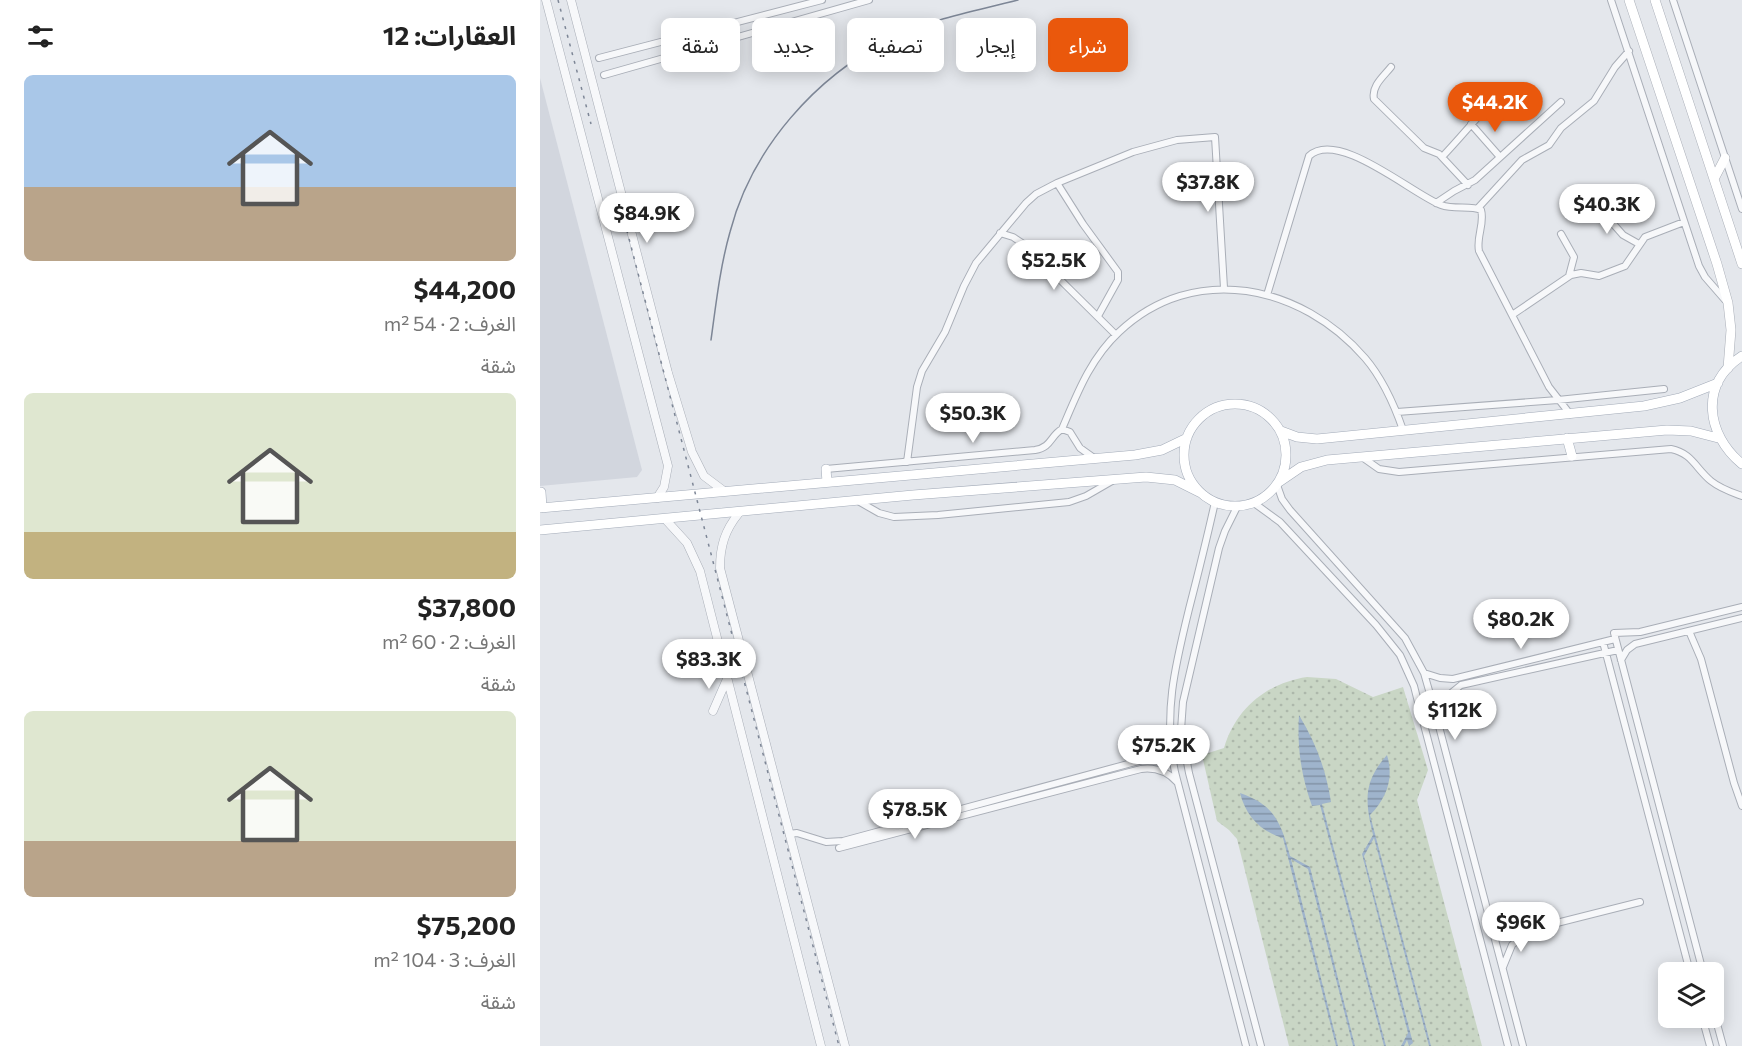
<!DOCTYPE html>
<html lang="ar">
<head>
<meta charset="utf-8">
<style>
	body { margin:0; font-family:Commissioner,"Noto Sans Arabic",sans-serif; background:#f2f2f2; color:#222; direction:rtl; height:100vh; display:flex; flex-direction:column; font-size:22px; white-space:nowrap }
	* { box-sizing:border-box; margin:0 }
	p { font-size:20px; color:#767676 }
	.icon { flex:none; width:33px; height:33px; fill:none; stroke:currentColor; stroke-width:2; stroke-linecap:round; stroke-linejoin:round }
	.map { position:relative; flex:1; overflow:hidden; direction:ltr }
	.sheet { display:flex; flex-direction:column; background:#fff; width:540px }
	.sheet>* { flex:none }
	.banner { position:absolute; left:18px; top:18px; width:570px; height:54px; direction:rtl; display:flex; gap:12px }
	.fabs { position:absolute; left:1118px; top:962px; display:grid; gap:12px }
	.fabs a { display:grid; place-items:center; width:66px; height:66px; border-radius:9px; background:#fff; box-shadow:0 3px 15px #0003; font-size:30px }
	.price { position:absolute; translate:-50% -51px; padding:0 14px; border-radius:21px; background:#fff; color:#222; font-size:20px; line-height:39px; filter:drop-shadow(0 2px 3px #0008) }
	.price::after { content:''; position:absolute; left:50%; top:36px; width:18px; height:14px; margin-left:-9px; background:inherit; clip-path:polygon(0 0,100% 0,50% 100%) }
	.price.on { background:#ea580c; color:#fff }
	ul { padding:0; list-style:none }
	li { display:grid; align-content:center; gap:12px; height:318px; padding:0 24px }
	li span { display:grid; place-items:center; height:186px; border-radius:9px; color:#555 }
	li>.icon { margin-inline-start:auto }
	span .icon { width:108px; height:108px; fill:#fffc; stroke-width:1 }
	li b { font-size:26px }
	h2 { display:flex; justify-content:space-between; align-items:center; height:72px; padding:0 24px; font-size:26px }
	.chip { padding:0 21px; border-radius:9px; background:#fff; box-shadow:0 3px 15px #0003; font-size:21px; line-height:54px }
	.chip.on { background:#ea580c; color:#fff }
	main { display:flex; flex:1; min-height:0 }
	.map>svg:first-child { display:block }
	.built { fill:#d2d6de }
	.park { fill:url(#park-dots) }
	.water { fill:url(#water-rules) }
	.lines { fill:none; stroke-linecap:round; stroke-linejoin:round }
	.minor-casing { stroke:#a9aeb7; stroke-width:8 }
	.tertiary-casing { stroke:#a9aeb7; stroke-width:9 }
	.secondary-casing { stroke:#a9aeb7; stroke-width:10 }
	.primary-casing { stroke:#a3abb8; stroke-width:10 }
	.minor { stroke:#f7f8fa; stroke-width:6 }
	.tertiary { stroke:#f7f8fa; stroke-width:8 }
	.secondary { stroke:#fff; stroke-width:9 }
	.primary { stroke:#fff; stroke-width:9 }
	.tram { stroke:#7d8696; stroke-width:1.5 }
	.rail { stroke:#7d8696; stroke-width:1.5; stroke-dasharray:3 6; stroke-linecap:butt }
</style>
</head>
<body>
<main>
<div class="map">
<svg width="1202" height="1046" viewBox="0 0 1202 1046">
	<defs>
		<pattern id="park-dots" width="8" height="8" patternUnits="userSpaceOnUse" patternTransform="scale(1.5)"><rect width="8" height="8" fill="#c9d6c5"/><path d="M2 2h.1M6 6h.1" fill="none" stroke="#adb8ab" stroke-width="1.8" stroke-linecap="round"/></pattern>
		<pattern id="water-rules" width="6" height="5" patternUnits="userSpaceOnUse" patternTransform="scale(1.5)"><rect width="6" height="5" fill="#9fb4cc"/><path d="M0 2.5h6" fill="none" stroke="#8293a7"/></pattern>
	</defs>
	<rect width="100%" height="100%" fill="#e4e7ec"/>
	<path class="built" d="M0,78L102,470L97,477L0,486Z"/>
	<path class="park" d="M767,677L796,679L833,697L863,687L888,770L877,800L942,1046H749L697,839L689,830L677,821L662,755L684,748C696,708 727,683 767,677Z"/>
	<path class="water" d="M759,715C776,743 786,770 791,802L782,804L846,1046H844L780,805L772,806C761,775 757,748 759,715Z
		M847,755C854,778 847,798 830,815L891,1046H889L834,838L824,856L873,1043L869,1046L867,1040L864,1046H861L868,1033L822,854L833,835C825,801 823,782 847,755Z
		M700,793C735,805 741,823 750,856L770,867L815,1046H813L768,869L751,859L798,1046H796L743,838C720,831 706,816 700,793Z"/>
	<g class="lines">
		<defs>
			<path id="minor" d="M1071,0L1159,266L1165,277L1185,300
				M1133,0L1202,209
				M59,58L282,0
				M851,67C844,76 831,86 834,99L884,148L899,154L928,185
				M64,75L329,0
				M931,124L960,157
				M902,157C925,133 943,109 967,87
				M517,183L543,224L578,272V280L558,316
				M1054,202L1083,235L1099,244
				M896,203L914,191L935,180L1021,102
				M938,208L982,160L1009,145L1021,128L1054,101L1075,67L1089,51
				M460,233L473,237L485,245L576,335
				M1021,234L1034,257L1029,276
				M727,295L769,156C798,129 872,194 901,205C914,210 931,205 941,210C945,223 936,237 939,251L1009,387L1030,414
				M972,315L1031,275L1041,273L1059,276L1085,266L1105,237L1144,222
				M857,412L1018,400L1124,389
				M522,429C537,394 550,359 579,332C654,261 762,285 825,358C843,379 854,404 863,430
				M822,457L839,469L859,472L1131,449C1152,453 1156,469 1171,481C1181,489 1191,492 1202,496
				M367,462L377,387L382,371L405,332L424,286L436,263L486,203L496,194L517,183L593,152L637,140L675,137L684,288
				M286,469L495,450C512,447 510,436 522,429L530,432L540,448L554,458
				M737,485L742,499L750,510L865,638L884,673L896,715L983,1046
				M318,501L339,513L354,517L398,515L529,502L546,496L572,481
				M675,502C667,538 658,574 649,609C635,666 623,714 635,772L706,1046
				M714,503L740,522L836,625L860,655L874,686L878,702L968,1046
				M697,507L685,531L679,548L643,702L641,730L649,773L721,1046
				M1149,631L1161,659L1194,783L1202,806
				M1063,642L1150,972
				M1081,660L1087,650L1095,644L1202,618
				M884,673L900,678L913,679L1075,639
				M896,715L905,698L921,685L1078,650
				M249,834L257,833L286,842L303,841L599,761C613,757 622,748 628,734
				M299,848L601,769C616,767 627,771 637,782
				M950,919L970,928L989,930
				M963,967L972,945L989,930L1100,902
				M1163,972L1074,633L1100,632L1202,607
				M1173,1009L1183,1046
				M1162,1017L1170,1046"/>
			<path id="tertiary" d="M6,0L128,466L124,487L117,498
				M31,0L128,373L152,452L164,476L184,491
				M199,513C185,530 180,546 180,568L305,1046
				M126,520L147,543L160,571L281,1046
				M173,711L187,679"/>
			<path id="secondary" d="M1089,0L1177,264L1188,303L1191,330L1188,368
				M1115,0L1202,264
				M1174,179L1185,158"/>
			<path id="primary" d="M1202,356C1159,383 1166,435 1202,464
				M644 455a51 51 0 1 1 102 0a51 51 0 1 1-102 0Z
				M741,431L757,437L777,439L1104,406L1140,398L1178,383
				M1027,438L1032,456
				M286,469L287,482
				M739,482L761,467L787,460L1127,430L1151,431L1178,438
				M1,492L2,508
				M0,508L595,455L622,450L647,438
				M0,530L373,495L606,477L635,480L661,493"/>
		</defs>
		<use href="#minor" class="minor-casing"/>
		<use href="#tertiary" class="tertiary-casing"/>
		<use href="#secondary" class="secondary-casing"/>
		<use href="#primary" class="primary-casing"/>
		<use href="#minor" class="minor"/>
		<use href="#tertiary" class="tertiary"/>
		<use href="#secondary" class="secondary"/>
		<use href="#primary" class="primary"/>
		<path class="tram" d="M171,340C176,304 180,267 190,232C212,148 275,77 352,38C391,19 436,11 478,0"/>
		<path class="rail" d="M18,0L51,124
			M80,204L299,1046"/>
	</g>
</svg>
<div class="fabs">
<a><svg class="icon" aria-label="layers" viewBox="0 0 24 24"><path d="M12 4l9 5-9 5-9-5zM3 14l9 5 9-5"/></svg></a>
</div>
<b class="price on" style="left:955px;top:133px">$44.2K</b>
<b class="price" style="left:668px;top:213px">$37.8K</b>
<b class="price" style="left:1067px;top:235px">$40.3K</b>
<b class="price" style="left:107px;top:244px">$84.9K</b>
<b class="price" style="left:514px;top:291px">$52.5K</b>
<b class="price" style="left:433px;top:444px">$50.3K</b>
<b class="price" style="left:981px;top:650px">$80.2K</b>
<b class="price" style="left:169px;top:690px">$83.3K</b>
<b class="price" style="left:915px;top:741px">$112K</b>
<b class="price" style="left:624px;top:776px">$75.2K</b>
<b class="price" style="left:375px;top:840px">$78.5K</b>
<b class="price" style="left:981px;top:953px">$96K</b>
<div class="banner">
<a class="chip on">شراء</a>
<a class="chip">إيجار</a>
<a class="chip">تصفية</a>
<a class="chip">جديد</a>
<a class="chip">شقة</a>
</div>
</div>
<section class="sheet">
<h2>العقارات: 12<svg class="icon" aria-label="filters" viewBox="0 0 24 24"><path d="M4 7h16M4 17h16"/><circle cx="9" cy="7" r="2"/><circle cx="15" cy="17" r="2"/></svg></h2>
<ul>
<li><span style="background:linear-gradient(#a9c7e8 60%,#b9a48a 0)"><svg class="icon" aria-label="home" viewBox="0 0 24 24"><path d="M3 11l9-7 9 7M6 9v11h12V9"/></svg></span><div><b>$44,200</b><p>الغرف: 2 · 54 m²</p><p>شقة</p></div></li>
<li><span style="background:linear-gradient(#dfe7d0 75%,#c2b280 0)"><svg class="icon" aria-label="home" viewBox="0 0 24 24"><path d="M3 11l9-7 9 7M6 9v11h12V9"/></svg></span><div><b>$37,800</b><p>الغرف: 2 · 60 m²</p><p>شقة</p></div></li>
<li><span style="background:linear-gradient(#dfe7d0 70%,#b9a48a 0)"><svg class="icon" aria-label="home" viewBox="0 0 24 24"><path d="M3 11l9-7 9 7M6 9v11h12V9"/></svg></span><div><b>$75,200</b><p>الغرف: 3 · 104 m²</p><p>شقة</p></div></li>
</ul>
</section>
</main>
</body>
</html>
